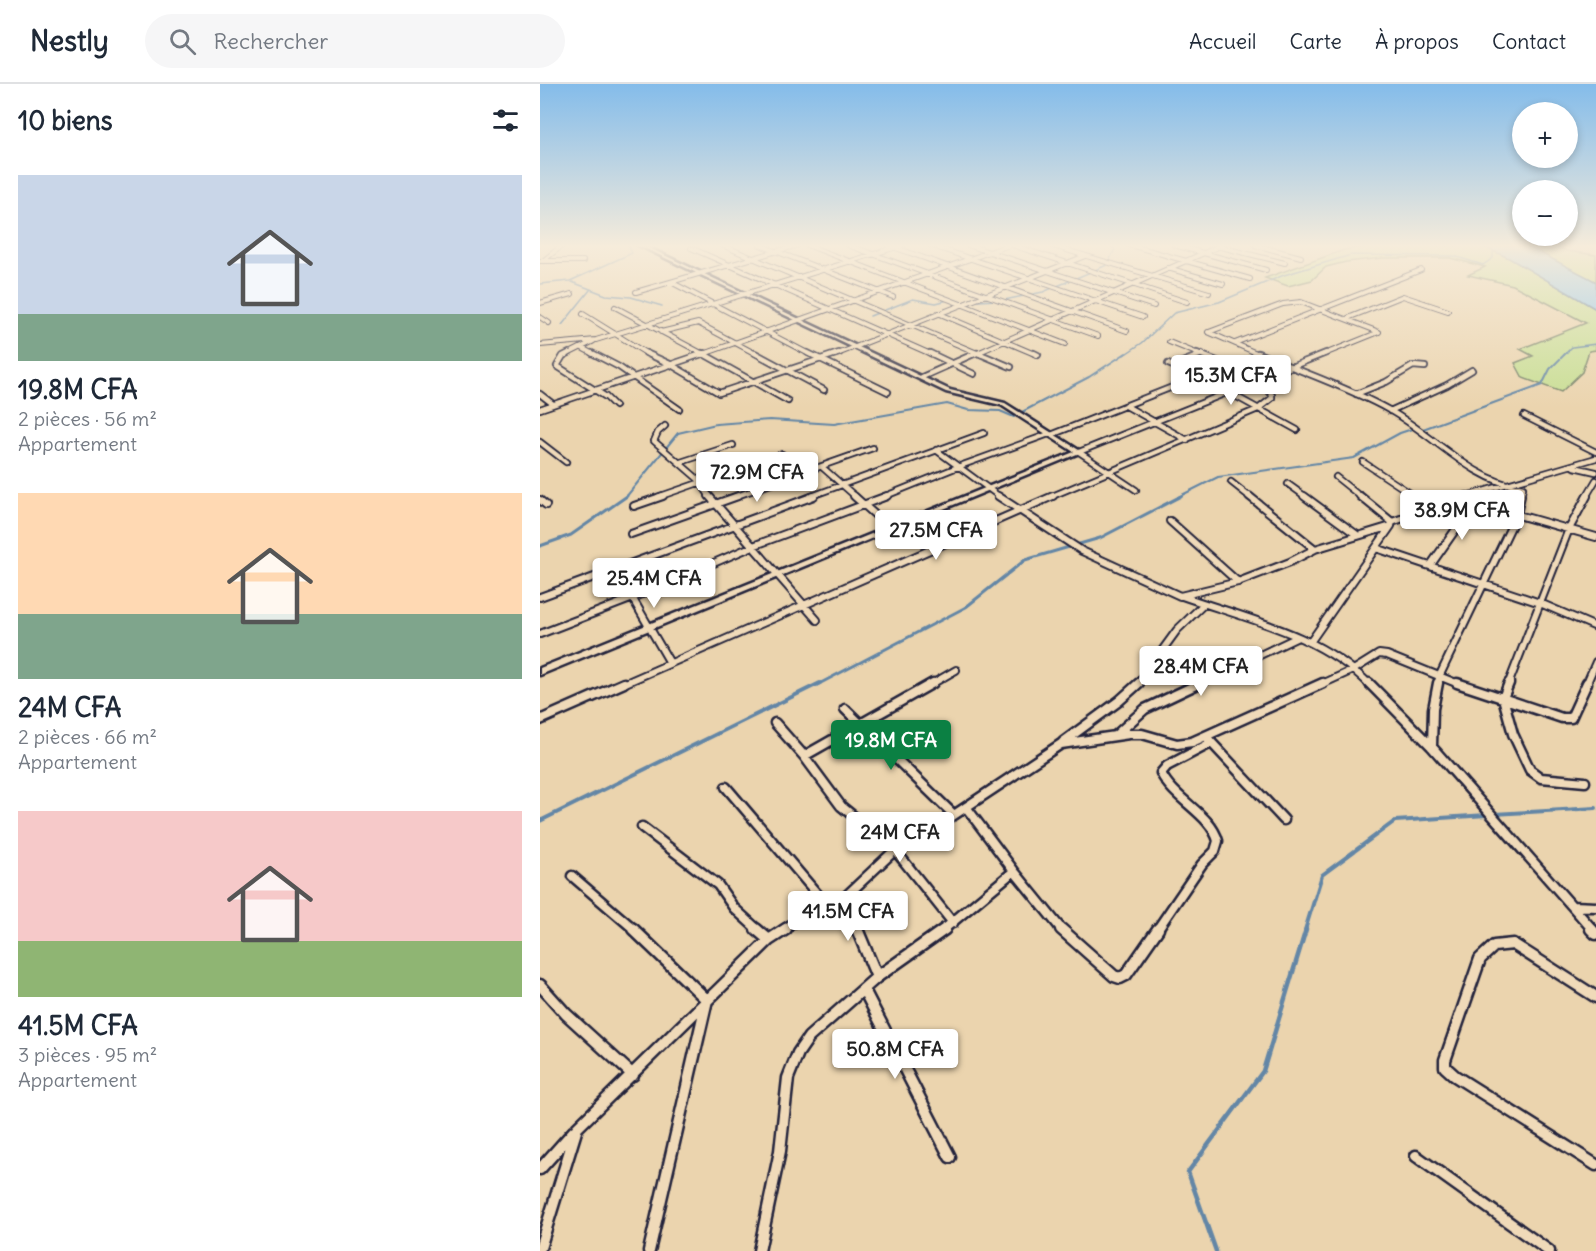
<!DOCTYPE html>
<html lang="fr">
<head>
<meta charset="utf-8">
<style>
	body { margin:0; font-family:Delius,sans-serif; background:#f6f6f7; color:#1f2937; height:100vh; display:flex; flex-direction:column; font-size:22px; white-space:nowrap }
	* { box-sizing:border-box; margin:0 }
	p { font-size:20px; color:#747a83 }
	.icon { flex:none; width:33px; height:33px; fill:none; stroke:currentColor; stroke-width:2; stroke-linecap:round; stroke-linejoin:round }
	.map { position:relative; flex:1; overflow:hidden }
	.details { display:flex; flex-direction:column; background:#fff; width:540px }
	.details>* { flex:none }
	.buttons { position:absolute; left:972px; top:18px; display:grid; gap:12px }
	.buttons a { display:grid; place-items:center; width:66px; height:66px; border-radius:50%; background:#fff; box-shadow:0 3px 9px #0003; font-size:30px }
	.price { position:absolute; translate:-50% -51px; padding:0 14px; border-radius:6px; background:#fff; color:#222; font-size:20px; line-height:39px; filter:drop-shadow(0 2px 3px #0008) }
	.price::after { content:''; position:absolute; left:50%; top:36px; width:18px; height:14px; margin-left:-9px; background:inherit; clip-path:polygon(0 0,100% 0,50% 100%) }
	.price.on { background:#0b8043; color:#fff }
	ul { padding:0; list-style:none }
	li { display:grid; align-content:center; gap:12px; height:318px; padding:0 18px }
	li span { display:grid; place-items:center; height:186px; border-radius:0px; color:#555 }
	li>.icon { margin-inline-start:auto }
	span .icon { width:108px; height:108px; fill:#fffc; stroke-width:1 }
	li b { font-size:26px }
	h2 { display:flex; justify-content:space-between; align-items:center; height:72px; padding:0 18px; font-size:26px }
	header { display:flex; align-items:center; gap:36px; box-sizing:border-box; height:84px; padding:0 30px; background:#fff; border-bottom:2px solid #e0e1e3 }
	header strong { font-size:28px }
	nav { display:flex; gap:33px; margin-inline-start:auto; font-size:21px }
	.search { width:420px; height:54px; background:#f6f6f7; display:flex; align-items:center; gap:15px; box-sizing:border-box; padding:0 21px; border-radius:33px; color:#747a83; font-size:22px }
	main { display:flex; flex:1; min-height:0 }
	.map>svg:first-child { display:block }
	.green { fill:#c8de94; stroke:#758068; stroke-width:1.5 }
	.water { fill:#8fc8ee; stroke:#6386a6; stroke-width:1.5 }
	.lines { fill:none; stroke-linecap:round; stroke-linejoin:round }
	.stream-far4 { stroke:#6386a6; stroke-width:1.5 }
	.stream-far3 { stroke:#6386a6; stroke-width:2 }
	.stream-far2 { stroke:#6386a6; stroke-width:3 }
	.stream-far1 { stroke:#6386a6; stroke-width:4 }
	.stream { stroke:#6386a6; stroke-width:4.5 }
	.street-far4-casing { stroke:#22223b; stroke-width:6 }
	.street-far3-casing { stroke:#22223b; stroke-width:8 }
	.street-far2-casing { stroke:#22223b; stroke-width:10 }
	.street-far1-casing { stroke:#22223b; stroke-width:13 }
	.street-casing { stroke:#22223b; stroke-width:15 }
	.secondary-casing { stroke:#22223b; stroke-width:5 }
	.street-far4 { stroke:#f0dab9; stroke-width:4 }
	.street-far3 { stroke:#f0dab9; stroke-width:4.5 }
	.street-far2 { stroke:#f0dab9; stroke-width:6 }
	.street-far1 { stroke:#f0dab9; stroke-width:8 }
	.street { stroke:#f0dab9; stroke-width:10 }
	.secondary { fill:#f0dab9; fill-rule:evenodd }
</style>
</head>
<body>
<header>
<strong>Nestly</strong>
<div class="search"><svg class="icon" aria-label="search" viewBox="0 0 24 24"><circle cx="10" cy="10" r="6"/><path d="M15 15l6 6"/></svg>Rechercher</div>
<nav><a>Accueil</a><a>Carte</a><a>À propos</a><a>Contact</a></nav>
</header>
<main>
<section class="details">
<h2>10 biens<svg class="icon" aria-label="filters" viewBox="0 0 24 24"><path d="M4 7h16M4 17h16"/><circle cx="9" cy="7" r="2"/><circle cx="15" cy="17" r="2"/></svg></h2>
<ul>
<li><span style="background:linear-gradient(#c9d6e8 75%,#7fa58c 0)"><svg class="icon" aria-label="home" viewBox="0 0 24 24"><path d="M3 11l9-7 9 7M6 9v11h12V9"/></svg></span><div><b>19.8M CFA</b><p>2 pièces · 56 m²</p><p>Appartement</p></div></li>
<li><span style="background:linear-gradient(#ffd9b3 65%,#7fa58c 0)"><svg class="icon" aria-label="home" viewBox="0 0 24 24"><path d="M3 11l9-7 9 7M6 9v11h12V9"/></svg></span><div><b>24M CFA</b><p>2 pièces · 66 m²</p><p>Appartement</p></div></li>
<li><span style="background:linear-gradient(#f6c9c9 70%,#8fb573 0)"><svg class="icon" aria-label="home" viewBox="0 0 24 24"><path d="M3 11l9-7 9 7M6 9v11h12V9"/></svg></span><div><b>41.5M CFA</b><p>3 pièces · 95 m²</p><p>Appartement</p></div></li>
</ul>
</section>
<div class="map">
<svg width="1056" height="1167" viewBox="0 0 1056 1167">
	<rect width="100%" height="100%" fill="#ebd4ae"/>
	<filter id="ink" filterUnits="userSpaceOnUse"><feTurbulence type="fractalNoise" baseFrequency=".0167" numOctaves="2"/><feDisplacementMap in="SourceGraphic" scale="12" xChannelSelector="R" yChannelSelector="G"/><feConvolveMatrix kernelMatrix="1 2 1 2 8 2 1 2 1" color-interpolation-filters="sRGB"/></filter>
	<g filter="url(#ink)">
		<path class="green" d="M834,161H940L969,174L1056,225V266L1049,267L1042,288L1021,308L983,294L975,279L993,272L980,265L1046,239L973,201L928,191L945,183L910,174H843L806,178L786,183L772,196L748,202L725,194L804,166Z
			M985,161H1013L1027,167L1056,171V198Z"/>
		<path class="water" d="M940,161H985L1051,195L1056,198V225L969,174Z"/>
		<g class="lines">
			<path class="stream-far4" d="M32,198L66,211L91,213L122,222
				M0,200L30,197L92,169L88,161
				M464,216L503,208L567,181L575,165L569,161
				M421,218L457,216
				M330,232L373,215L396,219L408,216
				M22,241L50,206
				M584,271L602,259L634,229L679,218L744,191L811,171L914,172L943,181L953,174V168H956
				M1024,271L1032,263L1056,260"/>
			<path class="stream-far3" d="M482,328L549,293L586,269
				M86,413L138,349L176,340L230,336L294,340L407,320L428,326L460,327L474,333
				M638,413L678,393L814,374L860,349L872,345H883L1002,301L1010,285L1026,269"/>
			<path class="stream-far2" d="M0,462L31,451L87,412
				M277,601L426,523L485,476L560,454L641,412"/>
			<path class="stream-far1" d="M954,730L1056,724
				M0,737L280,599
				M765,846L782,791L855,737L947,731"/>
			<path class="stream" d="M676,1167L648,1088L723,987L766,845"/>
			<defs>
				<path id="street-far4" d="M182,161L442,271
					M220,161L353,213
					M267,161L525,260
					M308,161L558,252
					M348,161L587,247
					M390,161L603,233
					M428,161L614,222
					M472,161L647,218
					M510,161L669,209
					M590,161L710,195
					M634,161L726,186
					M715,161L761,173
					M677,162L745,179
					M151,164L393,271
					M4,176L23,161
					M0,177H43
					M628,184L683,200
					M131,198L271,271
					M96,208L258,161
					M0,219L32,210
					M75,223L165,271
					M398,229L497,271
					M43,230L109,271
					M0,233L9,239
					M808,234L863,212L908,227
					M121,248L158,239L218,271
					M668,248L721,271
					M669,248L743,220L761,218L839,248L782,271
					M629,258L661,271
					M695,259L881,186
					M0,261L56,256L363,161
					M42,264L55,271
					M26,271L54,257
					M161,271L469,161
					M295,271L545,172
					M433,271L682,161"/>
				<path id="street-far3" d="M29,269L23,272L17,282L66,313L75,322
					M52,269L79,283L139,325
					M106,269L130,280L179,309L299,269
					M162,269L248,317
					M215,269L284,306
					M268,269L348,308
					M390,269L434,290
					M438,269L471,283
					M494,269L498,271
					M657,269L722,295
					M718,269C761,288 808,303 849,326C894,351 930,396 983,404L981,413
					M628,280L633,282L662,270
					M633,282L688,308L757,346
					M382,293L436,269
					M0,310L13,320
					M816,310L846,298L873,282L885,283
					M586,322L647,356
					M0,325L165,269
					M850,327L907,301L932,286
					M984,332L1056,368
					M125,342L118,348L114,357L158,395L170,413
					M511,351L688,281L713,275L715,269
					M0,358L26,378
					M396,366L460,413
					M539,368L786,269
					M539,368L596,406
					M141,378L193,361
					M823,378L876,413
					M282,383L316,413
					M1034,383L1056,388
					M796,393L821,413
					M691,398L710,413
					M748,400L766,413
					M118,413L242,370
					M194,413L333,364
					M269,413L444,349
					M343,413L420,382L509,350
					M510,413L718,325L732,314V311L726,304L714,297
					M923,413L1056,374
					M1046,413L1056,396"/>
				<path id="street-far2" d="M169,412L277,536
					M314,412L351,445
					M458,412L542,467L640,512L698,498L750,478L775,465L851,442L852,438L927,412
					M709,412L775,465
					M764,412L817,451
					M820,412L852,438
					M874,412L892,424
					M0,416L6,421
					M925,416L1056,453
					M94,422L123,412
					M630,437L698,498
					M91,450L198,412
					M836,464L1000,519L1056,543
					M890,482L935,418
					M75,484L130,579
					M642,512C707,535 781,550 830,601
					M0,513L274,412
					M0,550L93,514L213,462L347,412
					M771,557L851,442
					M81,601L513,412
					M390,601L416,586
					M597,601L637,546L664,520
					M657,601L758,553
					M780,601L815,585L839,570L847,571L921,601
					M898,601L899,593L977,430L981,412
					M968,601L1029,445L1047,412
					M1046,601L1056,578"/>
				<path id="street-far1" d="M829,599L892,663L1053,846
					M917,599L1022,634H1031L1047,599
					M969,599L963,614L973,650L990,686L1001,694L1045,698
					M305,625L414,731
					M0,636L84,599
					M235,639L264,672L301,722L355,766L413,839
					M576,651L605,625L660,599
					M669,656L744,736
					M523,658L579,617L599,599
					M892,663L893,625L898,599
					M264,672L393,599
					M186,703L284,818
					M102,743L178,801L194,824L218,846
					M474,787L522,846
					M32,792L95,846
					M304,814L317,846
					M1033,822L1056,823
					M243,846L284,818L304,814L355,766L414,731L521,660L589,650H602L637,660L652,658L783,599
					M403,846L474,787L426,723
					M617,846L662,780L675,767L678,757C671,730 634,716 621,689L627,682L671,659"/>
				<path id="street" d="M93,845L167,916L109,1167
					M216,845L229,856
					M317,845L337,893
					M521,845L574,892L580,894L586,891L618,845
					M1051,845L1056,850
					M0,901L26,930L93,991
					M324,906L410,1073
					M1056,913L973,860L954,862L940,875L905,976V983L915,992L1056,1081
					M876,1072L1009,1167
					M0,1085L34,1047
					M0,1164L37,1044L229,856L246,845
					M219,1167L240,1067L248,994L258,969L269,953L337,893L405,845"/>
				<path id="secondary" d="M98,161H103L410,306L465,319L542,368L0,591V584L534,368L461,321L406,308Z"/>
			</defs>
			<use href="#street-far4" class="street-far4-casing"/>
			<use href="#street-far3" class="street-far3-casing"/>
			<use href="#street-far2" class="street-far2-casing"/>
			<use href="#street-far1" class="street-far1-casing"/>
			<use href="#street" class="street-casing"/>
			<use href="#secondary" class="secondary-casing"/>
			<use href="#street-far4" class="street-far4"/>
			<use href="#street-far3" class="street-far3"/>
			<use href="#street-far2" class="street-far2"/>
			<use href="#street-far1" class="street-far1"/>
			<use href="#street" class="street"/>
			<use href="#secondary" class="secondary"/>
		</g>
	</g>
	<linearGradient id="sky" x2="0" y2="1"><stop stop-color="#84bcea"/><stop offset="0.5" stop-color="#f6ecdb"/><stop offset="1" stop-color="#f6ecdb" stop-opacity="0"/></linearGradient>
	<rect width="1056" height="324" fill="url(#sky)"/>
</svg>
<div class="buttons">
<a>+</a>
<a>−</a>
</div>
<b class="price" style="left:691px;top:322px">15.3M CFA</b>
<b class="price" style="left:217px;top:419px">72.9M CFA</b>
<b class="price" style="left:922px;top:457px">38.9M CFA</b>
<b class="price" style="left:396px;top:477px">27.5M CFA</b>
<b class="price" style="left:114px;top:525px">25.4M CFA</b>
<b class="price" style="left:661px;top:613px">28.4M CFA</b>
<b class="price on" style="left:351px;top:687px">19.8M CFA</b>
<b class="price" style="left:360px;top:779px">24M CFA</b>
<b class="price" style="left:308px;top:858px">41.5M CFA</b>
<b class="price" style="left:355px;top:996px">50.8M CFA</b>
</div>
</main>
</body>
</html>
